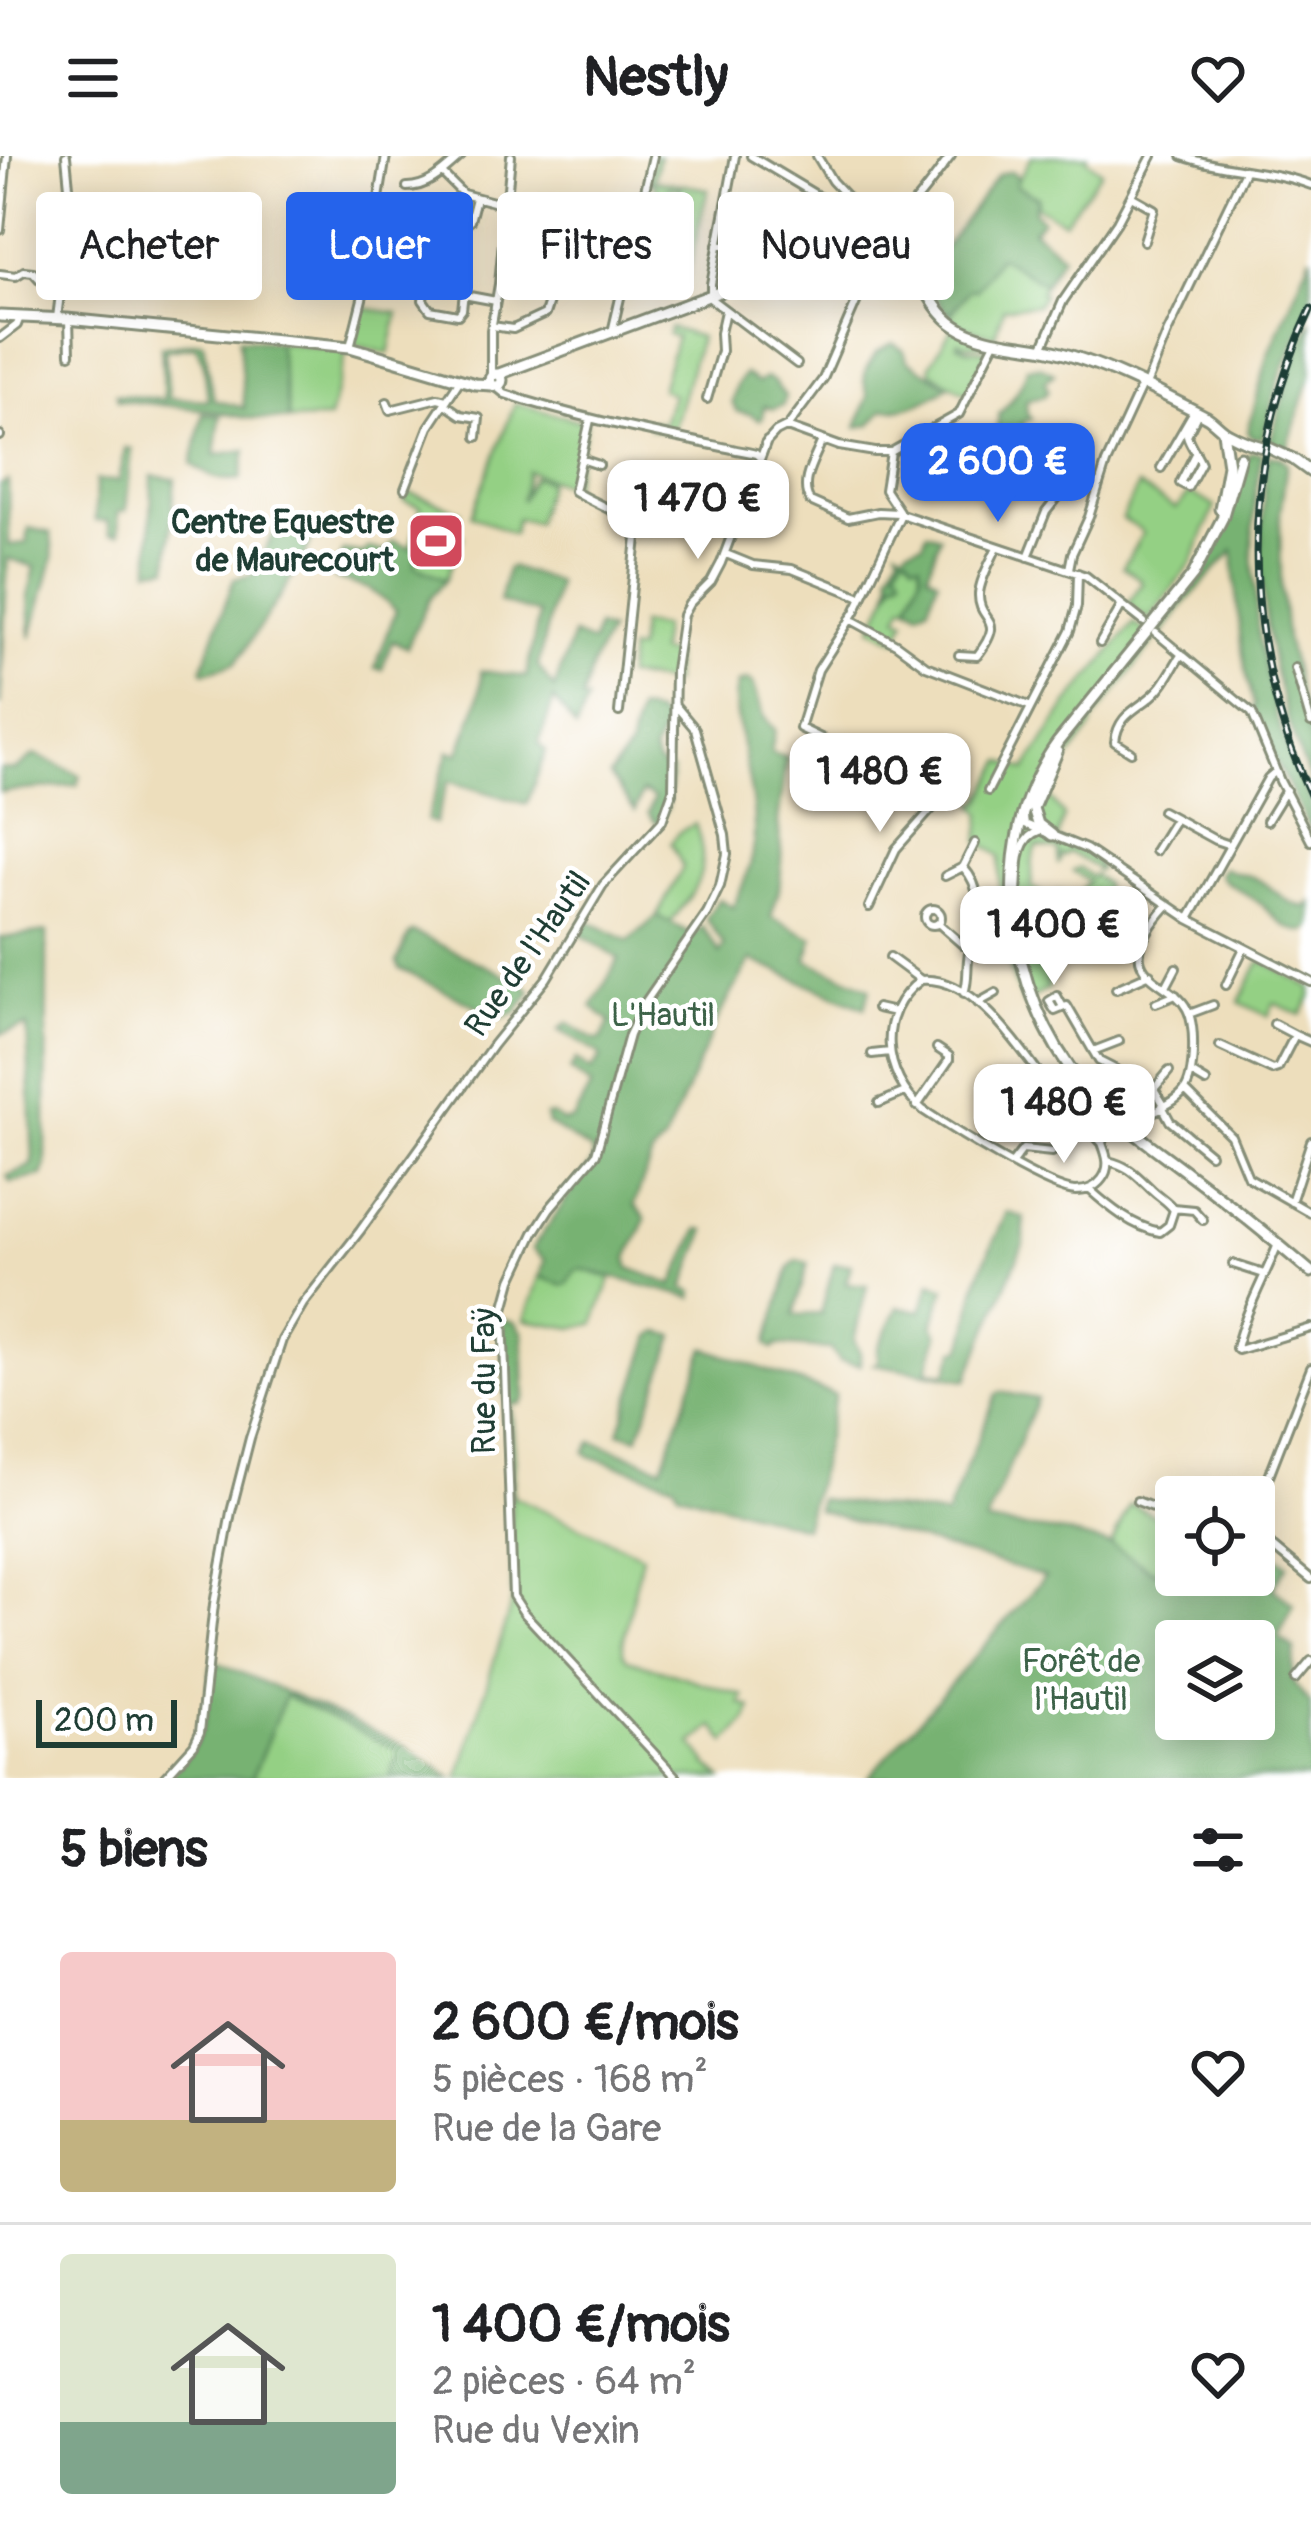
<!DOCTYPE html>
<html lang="fr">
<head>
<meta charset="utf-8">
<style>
	body { margin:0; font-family:Pangolin,sans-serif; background:#f6f6f6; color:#202124; height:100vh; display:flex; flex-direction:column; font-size:45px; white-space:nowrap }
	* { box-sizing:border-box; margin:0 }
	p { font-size:39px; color:#757577 }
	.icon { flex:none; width:66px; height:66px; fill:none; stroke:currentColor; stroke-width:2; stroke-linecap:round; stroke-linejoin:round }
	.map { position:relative; height:1622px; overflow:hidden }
	.drawer { display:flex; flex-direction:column; background:#fff; flex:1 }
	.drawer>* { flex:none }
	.hud { position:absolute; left:36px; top:36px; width:1239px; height:108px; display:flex; gap:24px }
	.buttons { position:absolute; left:1155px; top:1320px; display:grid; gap:24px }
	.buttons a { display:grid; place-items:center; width:120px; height:120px; border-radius:12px; background:#fff; box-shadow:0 6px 30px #0003; font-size:60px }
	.scale { position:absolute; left:36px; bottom:30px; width:141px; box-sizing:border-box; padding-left:12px; border:6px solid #1f3d34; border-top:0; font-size:33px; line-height:42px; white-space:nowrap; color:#1f3d34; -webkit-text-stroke:9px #fff; paint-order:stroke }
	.price { position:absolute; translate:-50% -102px; padding:0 27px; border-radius:24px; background:#fff; color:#222; font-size:39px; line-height:78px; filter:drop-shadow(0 3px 6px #0008) }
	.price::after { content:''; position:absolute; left:50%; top:72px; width:36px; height:27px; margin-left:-18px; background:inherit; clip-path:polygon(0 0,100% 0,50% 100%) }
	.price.current { background:#2563eb; color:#fff }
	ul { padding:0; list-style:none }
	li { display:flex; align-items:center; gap:36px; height:300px; padding:0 60px }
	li+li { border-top:3px solid #e0e0e0 }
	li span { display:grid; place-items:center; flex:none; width:336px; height:240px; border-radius:12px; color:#555 }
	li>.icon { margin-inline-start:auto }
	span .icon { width:144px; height:144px; fill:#fffc; stroke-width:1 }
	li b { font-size:51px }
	h2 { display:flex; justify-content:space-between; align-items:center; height:144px; padding:0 60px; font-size:51px }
	.pill { padding:0 42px; border-radius:12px; background:#fff; box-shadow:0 6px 30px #0003; font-size:42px; line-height:108px }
	.pill.current { background:#2563eb; color:#fff }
	header { display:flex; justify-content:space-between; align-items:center; height:156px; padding:0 60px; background:#fff; font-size:54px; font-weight:800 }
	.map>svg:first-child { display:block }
	.green { fill:#94d084; stroke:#5a865c; stroke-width:3 }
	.forest { fill:#77b272; stroke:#4b7853; stroke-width:3; fill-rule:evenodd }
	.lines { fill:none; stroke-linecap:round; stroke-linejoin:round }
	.minor-casing { stroke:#868e78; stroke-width:12 }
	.major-casing { stroke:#868e78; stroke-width:15 }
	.minor { stroke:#fff; stroke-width:6 }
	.major { stroke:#fff; stroke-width:9 }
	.rail-casing { stroke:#1f3d34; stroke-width:8 }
	.rail { stroke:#fff; stroke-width:3; stroke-dasharray:9; stroke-linecap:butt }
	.labels { text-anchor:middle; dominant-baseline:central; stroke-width:9; stroke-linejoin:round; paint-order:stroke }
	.poi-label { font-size:33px; font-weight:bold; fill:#1f3d34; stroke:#fff; text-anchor:end }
	.street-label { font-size:33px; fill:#1f3d34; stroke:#fff }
	.park-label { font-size:33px; fill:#3c6248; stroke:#fff }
</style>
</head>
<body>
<header><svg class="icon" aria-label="menu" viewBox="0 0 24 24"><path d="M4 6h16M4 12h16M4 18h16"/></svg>Nestly<svg class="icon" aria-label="heart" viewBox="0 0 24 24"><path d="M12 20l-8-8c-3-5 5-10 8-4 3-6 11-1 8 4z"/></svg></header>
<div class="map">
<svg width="1311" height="1622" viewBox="0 0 1311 1622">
	<rect width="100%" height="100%" fill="#fff"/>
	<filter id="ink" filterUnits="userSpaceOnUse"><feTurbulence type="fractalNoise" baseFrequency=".00833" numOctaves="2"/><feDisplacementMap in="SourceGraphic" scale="24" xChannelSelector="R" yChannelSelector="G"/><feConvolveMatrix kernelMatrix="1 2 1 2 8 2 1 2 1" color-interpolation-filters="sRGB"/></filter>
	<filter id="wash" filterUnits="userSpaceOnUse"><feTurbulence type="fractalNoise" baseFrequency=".004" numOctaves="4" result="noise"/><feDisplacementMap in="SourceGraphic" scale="48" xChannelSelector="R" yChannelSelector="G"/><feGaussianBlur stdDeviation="2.7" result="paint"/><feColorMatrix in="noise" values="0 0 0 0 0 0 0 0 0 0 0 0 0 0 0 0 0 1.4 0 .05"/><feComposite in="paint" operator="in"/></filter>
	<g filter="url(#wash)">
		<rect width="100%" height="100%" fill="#eddebc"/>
		<path class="green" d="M654,0H659L654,24L708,33L686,126L677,133L673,129L675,119L668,114L664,116L657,108L653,113L645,114L640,132L629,129L633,111L641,106L648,96V88L641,79L636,81L637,69L641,72L642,53L644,57L653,52L658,44L664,46L662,52L680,60L684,43L679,41L681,30L674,33L670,31L664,39L659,40L653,25L648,28Z
			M1032,0H1088L1087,4L1102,15L1064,66L1037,50L1038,41L1015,29Z
			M999,99L1044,128L1040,136L1043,139L1037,149L1003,152L995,180L961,170L944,154L952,157L969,133L977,132Z
			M362,152L398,157L389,198L353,188Z
			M670,172L700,181L672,277L650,273L652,265L663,267L672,238L661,233L676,181L668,178Z
			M952,172L983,184L985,188L966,189L958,186L957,189L967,193L989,194L967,238L931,216L930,209Z
			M278,186L347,194L329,263L289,264Z
			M515,247L587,267L572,331L528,315L521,345L533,321L548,325L536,367L517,362L513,378L472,359Z
			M1138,330L1176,353L1190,337L1215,350L1192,406L1149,464L1128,448L1142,427L1139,422L1123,411L1142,378L1141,374L1122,363Z
			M407,336L461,355L455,376L463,380L446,423L414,409L417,394L410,391L421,351L404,345Z
			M908,398L920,406L921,417L909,448L912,452L904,448L898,460L906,464L897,484L872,472L895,424L901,422L896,413L903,399Z
			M1134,467L1156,483L1093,565L1092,572L1059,615L1048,639L1064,660L1057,683C1072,690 1094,697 1100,713L1096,715V712L1069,696L1065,700L1062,699L1058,709V694L1037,691L1032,706V731L1048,742L1058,737L1052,747L1061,753L1064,748L1069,751L1088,725L1073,715L1079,712L1091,721L1093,719L1105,728L1104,740L1108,743L1100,755L1113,764L1103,775L1100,772L1103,762L1094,760L1097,751L1087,750L1083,760L1092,763L1089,772L1092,774L1096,772L1100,777L1095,784L1088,783L1086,786L1095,791L1085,788L1081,795L1074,790V781L1063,777L1060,788L1054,791L1051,788L1042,795L1049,806L1046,810L1053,821L1047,825L1049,832L1023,848C1002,801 998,751 1000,700L979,685L982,657L975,648L981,645L1003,605L1026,614L1068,548Z
			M640,468L662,471L659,496L674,499L673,527L626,520L629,494H637Z
			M695,668C712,714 698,731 670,767L657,760L683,711L671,687L679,676Z
			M1260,806H1265L1311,832V841L1301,859L1274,847L1268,860L1239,846Z
			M581,1113L611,1122L594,1168L573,1172L525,1164L540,1118V1121Z
			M511,1339L642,1399L623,1487V1496L627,1503L744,1540L740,1547L752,1552L747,1564L726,1587L714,1570L692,1588L707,1606L706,1608L722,1622H459L512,1445Z
			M1130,1348C1147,1355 1158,1364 1176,1368L1175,1395L1157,1417L1111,1389Z
			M284,1540L399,1594L390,1622H252Z"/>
		<path class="forest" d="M1007,16H1013L1018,22L1016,30L1038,41L1034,55L1042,64L1033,74L1062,99L1044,128L999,100L976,133H969L951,157L944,154L922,122L998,19Z
			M1311,99V148L1279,224L1263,282L1252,281L1248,275L1268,200Z
			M1311,164V218L1287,293L1270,286L1291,214Z
			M239,182L278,186L289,264L246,262L209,254L118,244L116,238L164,244L161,190L201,185L204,187L214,244L244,252ZM193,190L197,191L204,209L208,244L169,242L165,194Z
			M893,187L904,195L907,204L948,230C930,244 908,255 884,253L870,269L857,271L868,240L864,226L866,214L876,197Z
			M1040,210L1054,217L1045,225L1048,234L1044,240L1026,244L1027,258L1031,263L1022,266L1026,276L1016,285L1012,297L1002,301L992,297L985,288L995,285L999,258C1009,250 1026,223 1027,211Z
			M745,218L757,227L766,222L773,225L785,240L783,249L773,253L764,250L762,262L759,264L750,258L738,256L732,247L737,228Z
			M203,257L220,260L215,299L246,294L241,323C219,326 209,321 192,308Z
			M125,292L132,293L126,355L118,356L119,378H110L108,365H95L96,324L119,325Z
			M1252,296L1262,297L1255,339L1252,394L1259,488L1276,559L1291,605L1311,646V677L1276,606L1253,552L1255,549C1238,499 1238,446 1233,395L1184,448L1163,478L1157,472C1183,439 1210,407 1225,366C1233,345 1233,309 1252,296Z
			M1269,299L1280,301L1287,307L1280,357L1281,429L1286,482L1311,585V627C1274,540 1256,449 1263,355C1264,336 1264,317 1269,299Z
			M152,320L175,323L168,411L150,413Z
			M8,325L9,389L27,387L29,372L51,377L53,403L31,482L29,437L35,411L8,402L0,550V329Z
			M305,364L317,369L303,405L236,507L205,516L202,513L234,423L252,419L277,371L301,379Z
			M927,376L940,380L928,417L938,423L929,449L919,455L909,448L921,417L920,406H913L908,398L903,399L897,412L901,414L903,419L895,424L888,439L892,421L890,416L900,396L898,392L904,395L908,391L923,387Z
			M393,385L417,394L415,410L446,423L429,443L407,491L392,485L382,513L375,512L396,454L370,433L334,422L332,418L343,395L363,398L368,392L385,396Z
			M511,411L557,426L538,510L554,533L573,479L592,487L597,471L609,475L593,506L582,543L587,545L576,573L554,543L539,587L546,595L527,648L448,625L435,667L427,664L449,595L458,598C469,571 482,545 481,515L526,521L539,458L499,446L507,413Z
			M749,524L753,527L764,561L775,574L771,597L787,602L778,665L782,704L779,734L771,761L813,782L807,804L870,832L865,852L751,804L719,860L664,986L652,999L634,1049L645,1061V1065L628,1102L629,1112L673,1129L699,1073L706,1074L684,1132L694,1136L693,1142L581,1113L575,1115L568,1127L563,1129L540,1121L545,1104L532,1093L593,1005L592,995L548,968L546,960L552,959L563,966L573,963L591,930L570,914L576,904L591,915L601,902L599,898L559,874L567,867L595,884H601L610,866L592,851L619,803L579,777L586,764L629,785L657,760L694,779L702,770L720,797L724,789L706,762L719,743L733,751C741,733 750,715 753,696C760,644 738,592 735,541L738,527Z
			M638,554L655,558L667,567L653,595L658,608L672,615L667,653L657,668L648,657L654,642L642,636L635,655L609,620L629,593Z
			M35,599L80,619L77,629L0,636V613L15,614Z
			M1224,712C1234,718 1242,717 1252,721C1272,728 1283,748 1305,751L1311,746V770L1307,775C1283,777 1274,758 1257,745C1246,737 1233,731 1222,723L1219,718Z
			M47,776L46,1009L42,1020L11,1026L7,1020L31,1010L33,1006L27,870L0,878V782Z
			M413,776L526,829L531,836L516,857L500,862L400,813L397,806L409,779Z
			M1007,1056L1024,1062V1086L967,1224L874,1208L878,1206V1192L898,1151L921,1155L931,1126L945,1132L933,1168L938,1179L927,1215L947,1217L956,1194L962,1193C971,1172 970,1149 977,1127C984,1102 997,1080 1007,1056Z
			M797,1104L808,1107L794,1159L821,1158L834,1108L851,1109L846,1127L867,1129L854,1184L860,1197V1209L839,1205L830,1193L778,1189L773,1193L767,1188L790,1111Z
			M503,1163L515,1166L523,1177L525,1242L520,1248H511L515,1303L513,1340L509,1338Z
			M659,1176L675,1180L638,1282L619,1276L651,1180Z
			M705,1192L835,1239L817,1323L804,1371L679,1336L674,1327L589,1300L585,1296L592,1285L662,1311Z
			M1000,1236L1037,1243L986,1367L1066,1377L1111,1389L1156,1417L1165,1392L1176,1394V1419H1254V1382L1288,1409L1273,1432L1294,1449L1278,1481L1294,1493L1292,1525L1310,1547L1311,1622H868L1045,1421L817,1354L819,1343L946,1360L996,1240ZM1176,1485H1254V1563H1176Z
			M215,1505L403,1589L453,1622H390L398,1594L285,1540L252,1622H168C208,1579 205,1568 211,1512Z"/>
	</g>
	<g filter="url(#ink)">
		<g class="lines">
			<defs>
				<path id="minor" d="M735,0L711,128V143L797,208
					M751,0L873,73
					M817,0L832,25L866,61L868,69
					M1182,0C1224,15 1269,13 1311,29
					M442,17L463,38L505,49
					M407,31C429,31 445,14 461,0
					M1131,40L1154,53L1144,85
					M505,58L583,73L590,72
					M451,63L465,69L470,65L476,42
					M0,74L7,0
					M878,75C910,61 930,26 951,0
					M718,88L741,92L764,87
					M431,110L466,118L462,154L458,159L430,154L423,144L426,117Z
					M0,118L16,120L24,115L33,116L43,127L61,129
					M464,139L496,145
					M57,162L71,51L66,0
					M69,163L70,198
					M492,170L513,173L545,158L555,128L552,122L537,120L521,124L500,120
					M614,175L613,172L653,0
					M0,182L17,169L20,161
					M350,191L363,139L386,0
					M1042,193L1063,145L1117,66L1152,0
					M491,219V174L499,128L511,0
					M1146,229L1168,175L1245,15
					M495,230L505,238C587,265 671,280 756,298L760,302
					M707,243L721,195L720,177L725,155
					M387,246L390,254L438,242L446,244
					M445,248L461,259L479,262L477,281
					M590,264L574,335C591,346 627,359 638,372L619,556
					M787,271L839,290L875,296H891L959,258L996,184
					M0,279V280
					M825,286L821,287C813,306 799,327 810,345L848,362L878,356L898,357L1086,420L1144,466
					M765,288L776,276L788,270L823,223L880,91
					M891,296L885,334L899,355
					M1196,296L1180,327L1188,331L1201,307C1197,297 1189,288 1187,279L1198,257
					M581,303L599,309
					M1161,312L1194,255
					M405,333L429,271L460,224
					M726,398L753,409L792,413L861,441
					M1028,401L1046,356L1058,341L1065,316
					M1069,413L1072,398L1089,361L1106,307L1142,229
					M850,463L896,488L926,510L1029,550
					M1156,477L1252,557L1280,625L1311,685
					M1100,487L1122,449
					M959,499L977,500C1008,459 978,468 979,438C980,423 991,405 997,391
					M1295,512L1311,567
					M675,549L695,573L725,679L727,698L720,730L707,757L644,848L629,879L596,998L550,1052L534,1077L512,1124L503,1157L513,1440L524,1457L677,1622
					M1131,596L1115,586C1118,555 1142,553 1159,533C1168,523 1174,509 1182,498
					M988,635L1070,475L1077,450L1078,417
					M1162,655L1215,684L1230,689
					M1024,661L1025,668L1086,693L1189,763L1311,826
					M1267,665L1286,634
					M1155,695L1175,663
					M963,711C988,738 974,765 969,797C966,811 969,824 964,837
					M945,720L963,711L975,687
					M1017,736C1019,715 1015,683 1039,675
					M869,751L896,693L943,640L937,635L914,627L800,572L818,514L855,456L901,358
					M925 761a8 8 0 1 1 16 0a8 8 0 1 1-16 0Z
					M1189,763L1268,622L1275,616
					M938,767L963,789L984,793
					M890,801L921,824C980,819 1028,907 1061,946C1073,961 1089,972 1102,987
					M921,824C875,857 883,920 923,954C950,972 1048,1034 1076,1035C1086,1035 1096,1031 1102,1023C1111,1011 1107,1000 1102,987L1107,973
					M1226,829L1244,792
					M1166,831L1176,812
					M1116,833L1150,818
					M978,847L996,837
					M1156,847L1176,839
					M1063,851L1057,840L1049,845L1055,855L1067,850L1099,905L1154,933L1164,949
					M877,852L895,856
					M1189,858L1213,849
					M1295,879L1311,886
					M1220,890L1272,914L1278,912L1295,879L1274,868
					M1093,895L1119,885
					M872,898L890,896
					M1191,917L1206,926
					M1154,933L1169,915
					M1185,934L1231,980L1248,1021L1311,1057
					M879,947L905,936
					M917,950L949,904V900L937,892
					M1162,950L1170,965L1210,998
					M1090,974C1109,976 1172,952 1184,935C1195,920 1196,870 1187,853C1177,833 1148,827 1141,807C1134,789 1156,762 1167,750
					M1012,1007L1023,993L1052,996
					M1089,1033C1109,1051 1133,1071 1160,1076L1169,1069L1174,1054C1167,1044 1160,1042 1151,1033C1136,1019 1129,1010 1108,1005
					M1291,1046L1311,985
					M1173,1052L1194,1054L1203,1064
					M1278,1088C1264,1123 1245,1156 1236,1192L1238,1194L1311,1172
					M1233,1108L1264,1118
					M1137,1345L1176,1360
					M1254,1358L1311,1212
					M1254,1376L1311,1423
					M1296,1523L1311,1505
					M164,1622L194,1589L200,1576L214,1448L231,1356L250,1282L282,1184L303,1148L360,1075L493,889L547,822L603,729L662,665L673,634L675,514L683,459L689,448L711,426L721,407L767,285"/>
				<path id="major" d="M884,80V85L880,90L874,91L868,87V80L874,74C916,88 920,147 956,170C982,187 1016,187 1045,193C1101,205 1157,235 1207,261C1215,266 1221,274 1229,278C1240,284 1251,288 1263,291
					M0,160L67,163L350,191L475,228L492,229
					M490 224a6 6 0 1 1 12 0a6 6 0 1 1-12 0Z
					M499,218L867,81
					M1269,292L1293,303L1311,316
					M1240,301L1222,363L1193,419L1058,586C984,687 1006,836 1083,929C1112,964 1153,990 1189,1018C1231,1049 1271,1082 1311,1116
					M1220,353L1228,309L1223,276
					M1052,679L1038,668L1033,652L1057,596"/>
			</defs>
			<use href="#minor" class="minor-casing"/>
			<use href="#major" class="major-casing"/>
			<use href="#minor" class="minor"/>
			<use href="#major" class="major"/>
			<defs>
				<path id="rail" d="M1311,153C1238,308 1239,485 1311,640"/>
			</defs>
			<use href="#rail" class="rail-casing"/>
			<use href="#rail" class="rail"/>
		</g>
	</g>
	<defs>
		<symbol id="stadium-square" viewBox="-11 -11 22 22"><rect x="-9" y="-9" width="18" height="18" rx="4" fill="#d1495b" stroke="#fff"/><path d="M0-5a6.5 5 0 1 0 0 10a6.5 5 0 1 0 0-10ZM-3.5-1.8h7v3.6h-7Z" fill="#fff"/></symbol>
	</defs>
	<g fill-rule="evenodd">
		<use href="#stadium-square" x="403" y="352" width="66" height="66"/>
	</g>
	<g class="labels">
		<g class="poi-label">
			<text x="394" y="366">Centre Equestre<tspan x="394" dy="38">de Maurecourt</tspan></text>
		</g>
		<g class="street-label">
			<text transform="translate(528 798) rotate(-55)">Rue de l'Hautil</text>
			<text transform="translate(484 1225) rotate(-90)">Rue du Faÿ</text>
		</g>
		<g class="park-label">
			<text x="663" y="859">L'Hautil</text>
			<text x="1081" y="1505">Forêt de<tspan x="1081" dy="38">l'Hautil</tspan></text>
		</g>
	</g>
</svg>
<div class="buttons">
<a><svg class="icon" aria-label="locate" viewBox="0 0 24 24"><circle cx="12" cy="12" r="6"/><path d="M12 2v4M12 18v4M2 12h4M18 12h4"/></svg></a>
<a><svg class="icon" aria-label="layers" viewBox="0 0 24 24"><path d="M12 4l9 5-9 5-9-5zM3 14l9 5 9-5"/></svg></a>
</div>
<div class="scale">200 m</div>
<b class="price current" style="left:998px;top:369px">2 600 €</b>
<b class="price" style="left:698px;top:406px">1 470 €</b>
<b class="price" style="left:880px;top:679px">1 480 €</b>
<b class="price" style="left:1054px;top:832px">1 400 €</b>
<b class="price" style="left:1064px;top:1010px">1 480 €</b>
<div class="hud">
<a class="pill">Acheter</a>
<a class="pill current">Louer</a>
<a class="pill">Filtres</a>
<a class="pill">Nouveau</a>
</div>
</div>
<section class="drawer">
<h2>5 biens<svg class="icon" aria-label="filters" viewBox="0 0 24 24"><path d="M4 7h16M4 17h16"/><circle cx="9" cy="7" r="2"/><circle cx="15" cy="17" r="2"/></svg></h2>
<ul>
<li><span style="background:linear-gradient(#f6c9c9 70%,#c2b280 0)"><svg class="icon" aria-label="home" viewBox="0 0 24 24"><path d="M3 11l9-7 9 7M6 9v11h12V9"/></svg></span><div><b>2 600 €/mois</b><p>5 pièces · 168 m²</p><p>Rue de la Gare</p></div><svg class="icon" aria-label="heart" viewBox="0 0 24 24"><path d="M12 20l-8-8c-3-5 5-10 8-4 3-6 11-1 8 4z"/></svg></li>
<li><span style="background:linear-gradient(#dfe7d0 70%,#7fa58c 0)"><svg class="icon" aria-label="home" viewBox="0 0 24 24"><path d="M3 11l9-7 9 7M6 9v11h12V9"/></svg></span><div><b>1 400 €/mois</b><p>2 pièces · 64 m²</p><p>Rue du Vexin</p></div><svg class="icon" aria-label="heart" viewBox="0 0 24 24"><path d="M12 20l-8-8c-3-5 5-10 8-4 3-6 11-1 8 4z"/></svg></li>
</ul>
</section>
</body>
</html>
